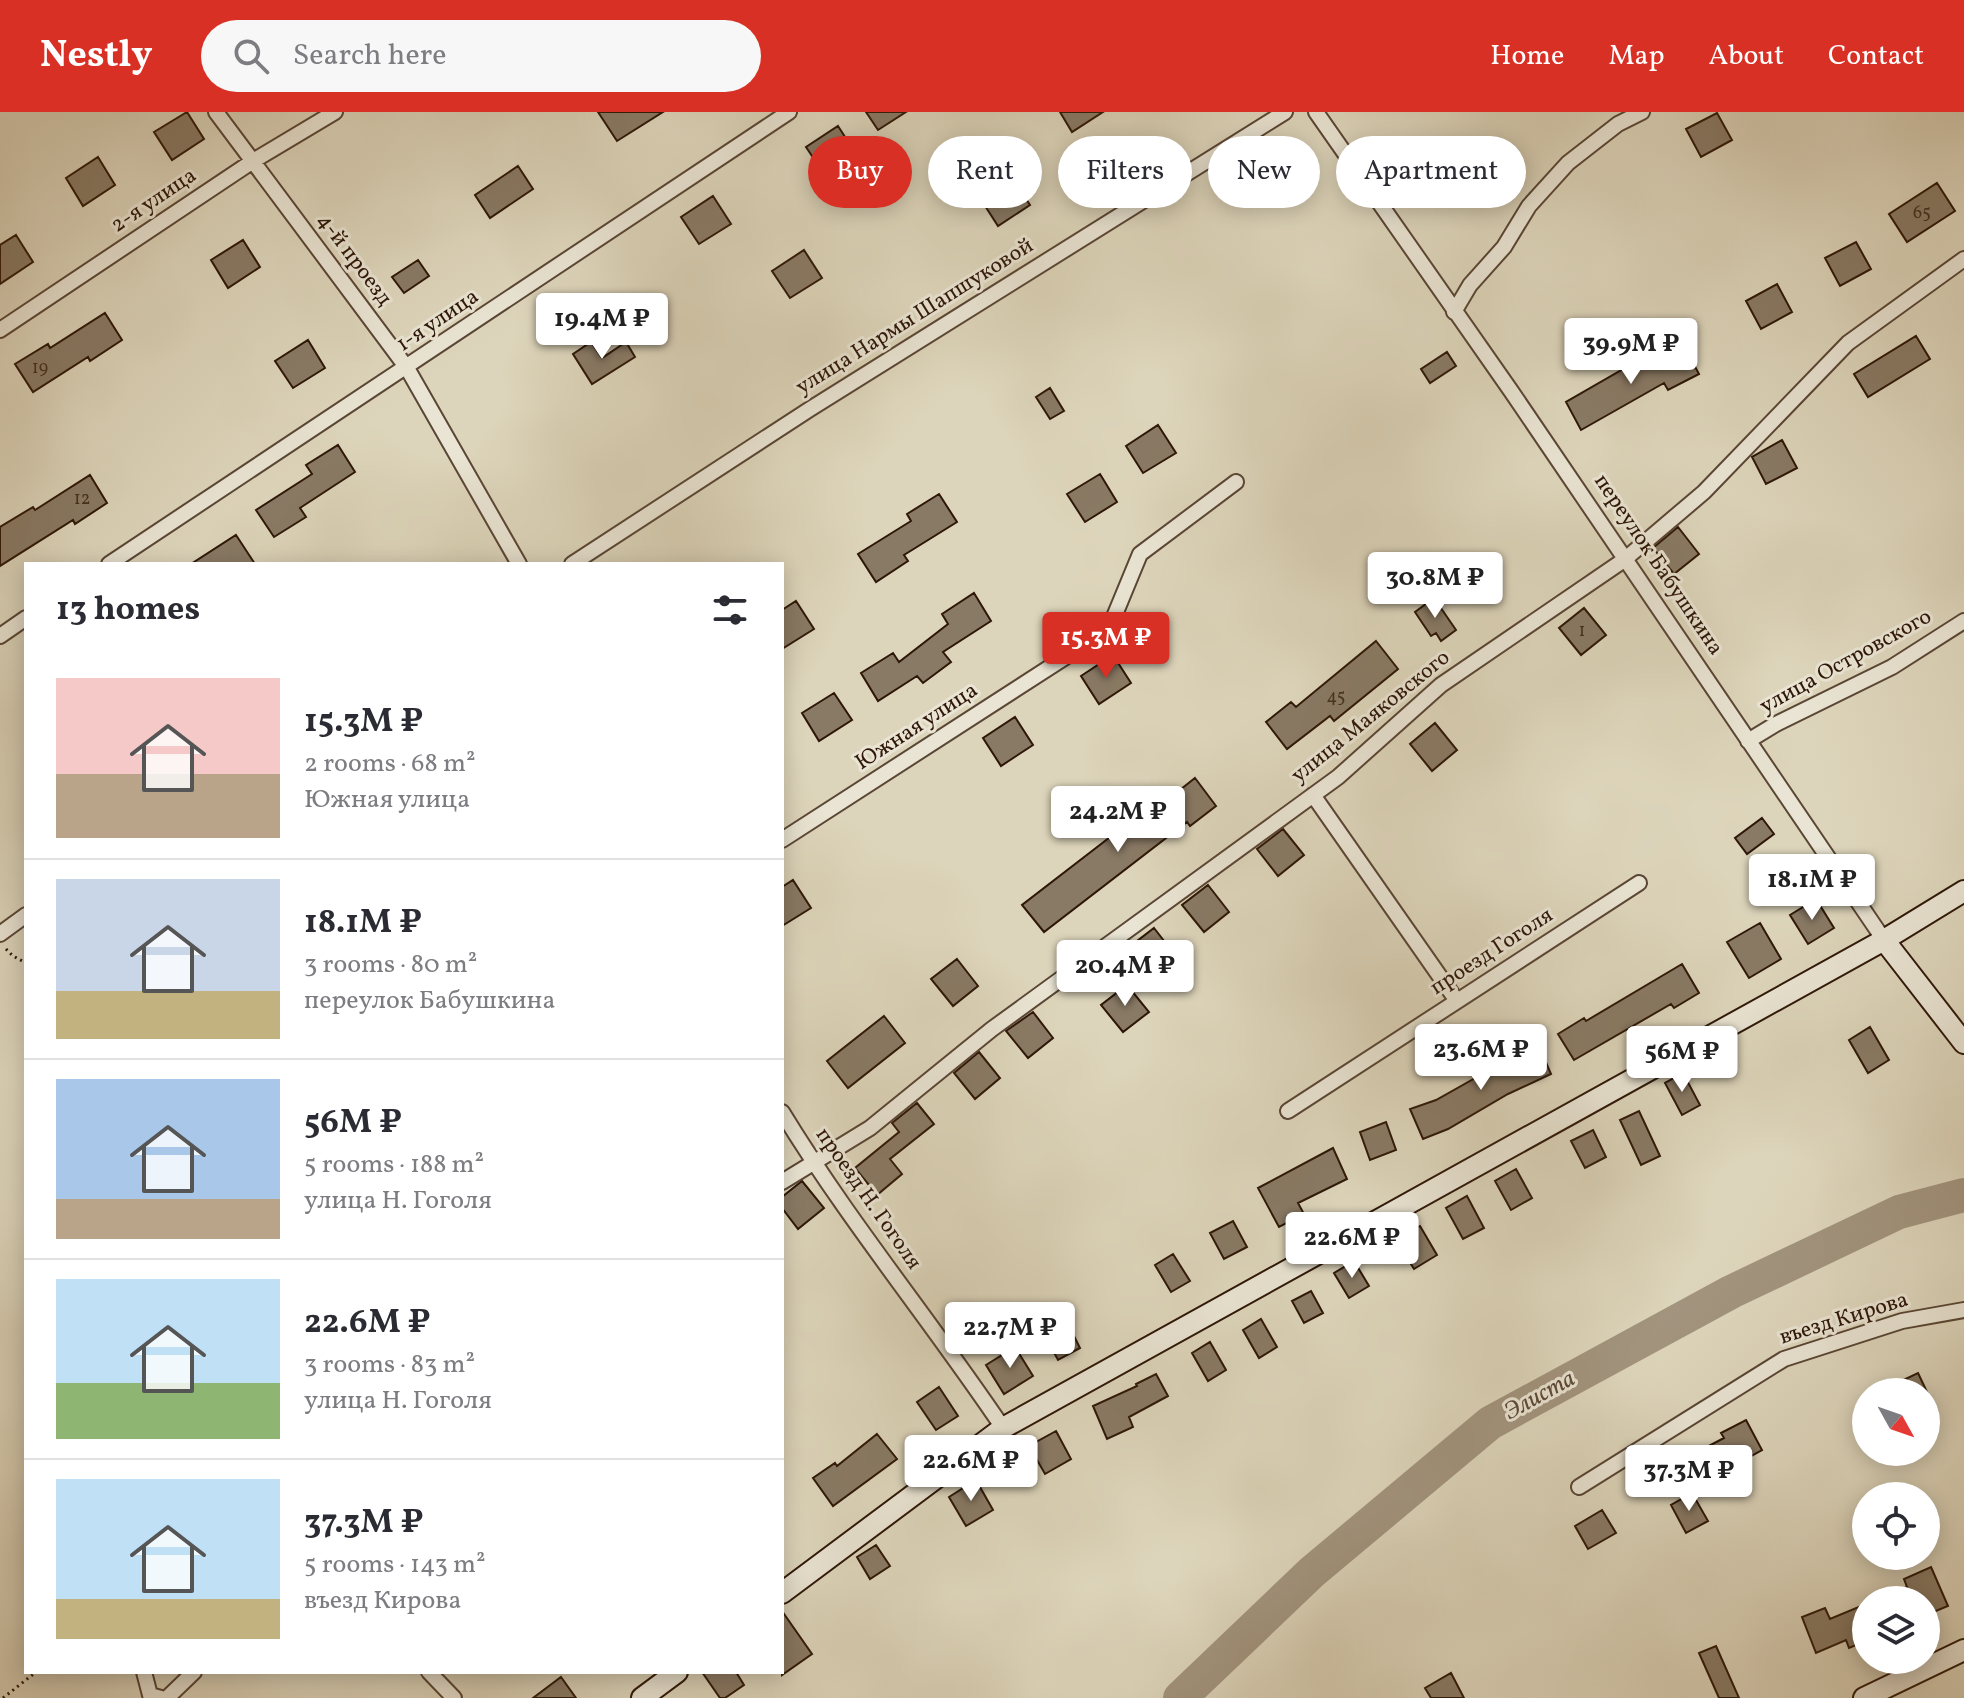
<!DOCTYPE html>
<html lang="en">
<head>
<meta charset="utf-8">
<style>
	body { margin:0; font-family:Vollkorn,serif; background:#f7f7f7; color:#2b2b33; height:100vh; display:flex; flex-direction:column; font-size:30px; white-space:nowrap }
	* { box-sizing:border-box; margin:0 }
	p { font-size:26px; color:#7c7c81 }
	.icon { flex:none; width:44px; height:44px; fill:none; stroke:currentColor; stroke-width:2; stroke-linecap:round; stroke-linejoin:round }
	.map { position:relative; flex:1; overflow:hidden }
	.panel { position:absolute; left:24px; top:450px; width:760px; height:1112px; display:flex; flex-direction:column; background:#fff; border-radius:0px; box-shadow:0 4px 20px #0003 }
	.panel>* { flex:none }
	.guide { position:absolute; left:808px; top:24px; width:760px; height:72px; display:flex; gap:16px }
	.needle { width:52px; rotate:130deg }
	.fabs { position:absolute; left:1852px; top:1266px; display:grid; gap:16px }
	.fabs a { display:grid; place-items:center; width:88px; height:88px; border-radius:50%; background:#fff; box-shadow:0 4px 20px #0003; font-size:40px }
	.price { position:absolute; translate:-50% -68px; padding:0 18px; border-radius:8px; background:#fff; color:#222; font-size:26px; line-height:52px; filter:drop-shadow(0 2px 4px #0008) }
	.price::after { content:''; position:absolute; left:50%; top:48px; width:24px; height:18px; margin-left:-12px; background:inherit; clip-path:polygon(0 0,100% 0,50% 100%) }
	.price.current { background:#d93025; color:#fff }
	ul { padding:0; list-style:none }
	li { display:flex; align-items:center; gap:24px; height:200px; padding:0 32px }
	li+li { border-top:2px solid #e1e1e2 }
	li span { display:grid; place-items:center; flex:none; width:224px; height:160px; border-radius:0px; color:#555 }
	li>.icon { margin-inline-start:auto }
	span .icon { width:96px; height:96px; fill:#fffc; stroke-width:1 }
	li b { font-size:34px }
	h2 { display:flex; justify-content:space-between; align-items:center; height:96px; padding:0 32px; font-size:34px }
	.pill { padding:0 28px; border-radius:36px; background:#fff; box-shadow:0 4px 20px #0003; font-size:28px; line-height:72px }
	.pill.current { background:#d93025; color:#fff }
	header { display:flex; align-items:center; gap:48px; box-sizing:border-box; height:112px; padding:0 40px; background:#d93025; color:#fff }
	header strong { font-size:38px }
	nav { display:flex; gap:44px; margin-inline-start:auto; font-size:28px }
	.search { width:560px; height:72px; background:#f7f7f7; display:flex; align-items:center; gap:20px; box-sizing:border-box; padding:0 28px; border-radius:44px; color:#7c7c81; font-size:30px }
	.map>svg:first-child { display:block }
	.lines { fill:none; stroke-linecap:round; stroke-linejoin:round }
	.river { stroke:#a2947e; stroke-width:34 }
	.building { fill:#897a65; stroke:#2e1708; stroke-width:2 }
	.street-casing { stroke:#5a4635; stroke-width:18 }
	.secondary-casing { stroke:#2e1708; stroke-width:24 }
	.path { stroke:#2e1708; stroke-width:3; stroke-dasharray:2 4; stroke-linecap:butt }
	.street { stroke:#e9e4d3; stroke-width:14 }
	.secondary { stroke:#e9e4d3; stroke-width:20 }
	.labels { text-anchor:middle; dominant-baseline:central; stroke-width:6; stroke-linejoin:round; paint-order:stroke }
	.number-label { font-size:18px; fill:#45301f }
	.street-label { font-size:22px; fill:#2e1708; stroke:#e9e4d3 }
	.water-label { font-size:24px; font-style:italic; fill:#5c4937; stroke:#e9e4d3 }
</style>
</head>
<body>
<header>
<strong>Nestly</strong>
<div class="search"><svg class="icon" aria-label="search" viewBox="0 0 24 24"><circle cx="10" cy="10" r="6"/><path d="M15 15l6 6"/></svg>Search here</div>
<nav><a>Home</a><a>Map</a><a>About</a><a>Contact</a></nav>
</header>
<div class="map">
<svg width="1964" height="1586" viewBox="0 0 1964 1586">
	<rect width="100%" height="100%" fill="#ddd5bb"/>
	<filter id="stains"><feTurbulence type="fractalNoise" baseFrequency=".0025" numOctaves="4"/><feColorMatrix values="0 0 0 0 .2 0 0 0 0 .09 0 0 0 0 .02 0 0 0 .5 -.17"/></filter>
	<radialGradient id="worn" r=".72"><stop offset=".6" stop-color="#630" stop-opacity="0"/><stop offset="1" stop-color="#630" stop-opacity=".3"/></radialGradient>
	<g class="lines">
		<path class="river" d="M1180,1586L1312,1460L1490,1311L1731,1180L1899,1100L1964,1083"/>
	</g>
	<path class="building" d="M187,0L204,27L172,48L154,20Z
		M598,0H663L617,29Z
		M866,0H906L878,18Z
		M1060,0H1103L1072,20Z
		M1717,1L1732,28L1701,45L1686,17Z
		M838,14L856,42L824,62L806,35Z
		M1470,36L1480,52L1454,70L1444,54Z
		M98,45L115,73L83,94L66,66Z
		M518,54L533,77L490,106L475,83Z
		M1012,66L1030,93L998,114L980,86Z
		M1937,71L1955,99L1907,130L1889,102Z
		M713,84L731,112L699,132L681,105Z
		M16,123L33,150L0,172V133Z
		M243,128L260,155L228,176L211,148Z
		M1856,130L1871,157L1840,174L1825,146Z
		M804,138L822,166L790,186L772,159Z
		M418,148L429,164L404,181L392,165Z
		M1777,172L1792,200L1761,217L1746,189Z
		M105,201L122,228L90,249L88,245L33,280L15,252L48,232L50,236Z
		M1916,224L1930,247L1868,285L1854,262Z
		M308,228L325,256L293,276L275,249Z
		M591,230L602,246L626,230L635,245L592,272L573,242Z
		M1684,234L1699,262L1668,278L1664,271L1581,318L1566,290L1639,248L1643,256Z
		M1447,240L1456,254L1430,271L1421,257Z
		M1050,276L1064,299L1050,307L1036,285Z
		M1158,313L1176,341L1143,361L1126,334Z
		M1782,328L1797,356L1766,372L1752,345Z
		M338,333L355,360L300,396L306,405L274,425L256,398L312,362L306,353Z
		M1100,362L1117,390L1085,410L1067,382Z
		M90,363L107,391L75,412L73,408L0,454V415L33,395L35,398Z
		M939,382L957,410L904,443L908,449L876,470L858,442L911,409L907,402Z
		M1678,415L1699,442L1674,462L1653,436Z
		M236,423L255,452H191Z
		M974,481L991,509L943,540L951,550L923,571L917,564L878,589L861,561L893,541L899,550L948,512L942,502Z
		M1434,486L1456,518L1441,529L1436,521L1431,524L1415,500Z
		M796,489L814,517L782,537V498Z
		M1584,496L1606,523L1581,543L1559,516Z
		M1376,529L1398,557L1334,609L1330,604L1287,637L1266,610L1291,590L1296,595Z
		M1113,543L1131,571L1099,592L1081,564Z
		M834,581L852,608L819,629L802,601Z
		M1015,605L1033,633L1001,654L983,626Z
		M1435,611L1457,638L1432,659L1410,632Z
		M1195,666L1216,694L1190,714L1187,710L1044,820L1022,793L1162,685L1166,689Z
		M1762,706L1774,722L1747,742L1735,726Z
		M1283,717L1304,743L1278,764L1257,737Z
		M793,768L811,796L782,814V775Z
		M1208,773L1229,800L1204,820L1182,793Z
		M1816,787L1834,816L1808,832L1790,803Z
		M1760,811L1781,847L1749,866L1727,830Z
		M1154,816L1175,843L1150,863L1128,836Z
		M957,847L978,874L953,894L931,867Z
		M1682,852L1699,881L1674,896L1671,892L1574,948L1558,922L1584,906L1586,909Z
		M1127,873L1149,900L1123,920L1101,893Z
		M1033,900L1053,926L1028,946L1006,919Z
		M884,904L905,931L848,976L827,949Z
		M1870,915L1889,948L1868,961L1849,928Z
		M1538,932L1551,962L1508,982L1448,1017L1423,1027L1410,997L1436,988L1507,948L1506,947Z
		M979,940L1000,966L975,987L954,961Z
		M1683,961L1700,993L1682,1003L1665,971Z
		M917,991L934,1012L890,1047L902,1062L877,1083L855,1056L899,1020L892,1011Z
		M1639,999L1660,1044L1641,1053L1620,1008Z
		M1386,1010L1396,1038L1370,1048L1360,1020Z
		M1593,1018L1606,1045L1585,1056L1571,1029Z
		M1333,1036L1347,1067L1298,1091L1304,1102L1279,1115L1258,1076Z
		M1516,1057L1532,1086L1511,1098L1495,1069Z
		M802,1069L824,1096L798,1117L782,1096V1085Z
		M1467,1084L1484,1116L1463,1127L1446,1096Z
		M1233,1109L1247,1135L1224,1147L1210,1121Z
		M1420,1114L1437,1143L1414,1157L1396,1128Z
		M1173,1142L1190,1169L1171,1180L1155,1153Z
		M1354,1149L1369,1174L1349,1186L1334,1161Z
		M1311,1179L1323,1201L1304,1211L1292,1189Z
		M1261,1207L1277,1235L1259,1246L1243,1218Z
		M1066,1208L1080,1236L1058,1248L1043,1220Z
		M1210,1230L1226,1258L1208,1269L1192,1241Z
		M1015,1235L1033,1264L1004,1282L986,1253Z
		M1918,1261L1927,1280H1878Z
		M1156,1262L1168,1284L1129,1305L1133,1315L1107,1327L1093,1294L1137,1274L1136,1272Z
		M939,1275L958,1304L936,1318L917,1290Z
		M1746,1308L1762,1338L1726,1358L1728,1363L1702,1376L1686,1346L1724,1326L1721,1321Z
		M1056,1319L1071,1347L1045,1362L1029,1334Z
		M877,1322L897,1347L833,1394L813,1366L835,1351L837,1354Z
		M976,1368L993,1398L966,1414L949,1385Z
		M1692,1381L1708,1409L1686,1421L1671,1393Z
		M1602,1398L1616,1421L1588,1437L1575,1414Z
		M876,1433L890,1454L870,1467L857,1445Z
		M1931,1455L1948,1494L1926,1503V1488H1876L1907,1475L1904,1467Z
		M1866,1492V1529L1849,1536L1846,1528L1816,1541L1802,1505L1825,1496L1830,1507Z
		M782,1499L812,1542L782,1563Z
		M1716,1534L1739,1586H1719L1699,1541Z
		M702,1560H736L744,1573L725,1586H720Z
		M1451,1561L1464,1586H1431L1425,1576Z
		M561,1565L576,1586H533Z"/>
	<g class="lines">
		<defs>
			<path id="street" d="M216,0L407,256L519,452
				M1316,0L1511,279L1884,828
				M1454,200L1470,173L1504,135L1529,94L1568,51L1618,12L1642,0
				M0,218L253,49L335,0
				M109,452L789,0
				M572,452L810,297L1285,0
				M0,524L26,506
				M1748,629L1776,612L1892,555L1964,509
				M1313,683L1457,889
				M782,728L1109,517L1140,442L1236,370
				M0,822L26,803
				M1288,999L1639,771
				M782,1000C849,1110 931,1209 1003,1316
				M782,1070L870,1016L992,917L1338,665L1441,573L1624,448L1704,380L1848,231L1964,147
				M1579,1375L1784,1247L1902,1209L1964,1198
				M144,1560L150,1583L161,1586
				M429,1560L454,1586
				M167,1586L194,1560"/>
			<path id="secondary" d="M1884,828L1964,931
				M782,1481L1003,1316L1884,828L1964,779
				M642,1586L677,1560
				M1864,1586L1964,1538"/>
		</defs>
		<use href="#street" class="street-casing"/>
		<use href="#secondary" class="secondary-casing"/>
		<path class="path" d="M6,837L13,844L26,851
			M3,1586L36,1560"/>
		<use href="#street" class="street"/>
		<use href="#secondary" class="secondary"/>
	</g>
	<g class="labels">
		<g class="number-label">
			<text x="1922" y="101">65</text>
			<text x="40" y="256">19</text>
			<text x="82" y="387">12</text>
			<text x="1582" y="519">1</text>
			<text x="1336" y="585">45</text>
		</g>
		<g class="street-label">
			<text transform="translate(154 89) rotate(-34)">2-я улица</text>
			<text transform="translate(354 148) rotate(53)">4-й проезд</text>
			<text transform="translate(915 205) rotate(-32)">улица Нармы Шапшуковой</text>
			<text transform="translate(438 209) rotate(-34)">1-я улица</text>
			<text transform="translate(1658 453) rotate(56)">переулок Бабушкина</text>
			<text transform="translate(1846 550) rotate(-29)">улица Островского</text>
			<text transform="translate(1371 605) rotate(-39)">улица Маяковского</text>
			<text transform="translate(917 615) rotate(-33)">Южная улица</text>
			<text transform="translate(1492 840) rotate(-33)">проезд Гоголя</text>
			<text transform="translate(868 1087) rotate(55)">проезд Н. Гоголя</text>
			<text transform="translate(1844 1207) rotate(-17)">въезд Кирова</text>
		</g>
		<g class="water-label">
			<text transform="translate(1540 1284) rotate(-29)">Элиста</text>
		</g>
	</g>
	<rect width="100%" height="100%" filter="url(#stains)"/>
	<rect width="100%" height="100%" fill="url(#worn)"/>
</svg>
<div class="fabs">
<a><svg class="needle" viewBox="-14 -14 28 28"><path d="M0-13l5 13h-10z" fill="#e53935"/><path d="M0 13l5-13h-10z" fill="#7c7c81"/></svg></a>
<a><svg class="icon" aria-label="locate" viewBox="0 0 24 24"><circle cx="12" cy="12" r="6"/><path d="M12 2v4M12 18v4M2 12h4M18 12h4"/></svg></a>
<a><svg class="icon" aria-label="layers" viewBox="0 0 24 24"><path d="M12 4l9 5-9 5-9-5zM3 14l9 5 9-5"/></svg></a>
</div>
<b class="price" style="left:602px;top:249px">19.4M ₽</b>
<b class="price" style="left:1631px;top:274px">39.9M ₽</b>
<b class="price" style="left:1435px;top:508px">30.8M ₽</b>
<b class="price current" style="left:1106px;top:568px">15.3M ₽</b>
<b class="price" style="left:1118px;top:742px">24.2M ₽</b>
<b class="price" style="left:1812px;top:810px">18.1M ₽</b>
<b class="price" style="left:1125px;top:896px">20.4M ₽</b>
<b class="price" style="left:1481px;top:980px">23.6M ₽</b>
<b class="price" style="left:1682px;top:982px">56M ₽</b>
<b class="price" style="left:1352px;top:1168px">22.6M ₽</b>
<b class="price" style="left:1010px;top:1258px">22.7M ₽</b>
<b class="price" style="left:971px;top:1391px">22.6M ₽</b>
<b class="price" style="left:1689px;top:1401px">37.3M ₽</b>
<div class="guide">
<a class="pill current">Buy</a>
<a class="pill">Rent</a>
<a class="pill">Filters</a>
<a class="pill">New</a>
<a class="pill">Apartment</a>
</div>
<section class="panel">
<h2>13 homes<svg class="icon" aria-label="filters" viewBox="0 0 24 24"><path d="M4 7h16M4 17h16"/><circle cx="9" cy="7" r="2"/><circle cx="15" cy="17" r="2"/></svg></h2>
<ul>
<li><span style="background:linear-gradient(#f6c9c9 60%,#b9a48a 0)"><svg class="icon" aria-label="home" viewBox="0 0 24 24"><path d="M3 11l9-7 9 7M6 9v11h12V9"/></svg></span><div><b>15.3M ₽</b><p>2 rooms · 68 m²</p><p>Южная улица</p></div></li>
<li><span style="background:linear-gradient(#c9d6e8 70%,#c2b280 0)"><svg class="icon" aria-label="home" viewBox="0 0 24 24"><path d="M3 11l9-7 9 7M6 9v11h12V9"/></svg></span><div><b>18.1M ₽</b><p>3 rooms · 80 m²</p><p>переулок Бабушкина</p></div></li>
<li><span style="background:linear-gradient(#a9c7e8 75%,#b9a48a 0)"><svg class="icon" aria-label="home" viewBox="0 0 24 24"><path d="M3 11l9-7 9 7M6 9v11h12V9"/></svg></span><div><b>56M ₽</b><p>5 rooms · 188 m²</p><p>улица Н. Гоголя</p></div></li>
<li><span style="background:linear-gradient(#bfe0f5 65%,#8fb573 0)"><svg class="icon" aria-label="home" viewBox="0 0 24 24"><path d="M3 11l9-7 9 7M6 9v11h12V9"/></svg></span><div><b>22.6M ₽</b><p>3 rooms · 83 m²</p><p>улица Н. Гоголя</p></div></li>
<li><span style="background:linear-gradient(#bfe0f5 75%,#c2b280 0)"><svg class="icon" aria-label="home" viewBox="0 0 24 24"><path d="M3 11l9-7 9 7M6 9v11h12V9"/></svg></span><div><b>37.3M ₽</b><p>5 rooms · 143 m²</p><p>въезд Кирова</p></div></li>
</ul>
</section>
</div>
</body>
</html>
